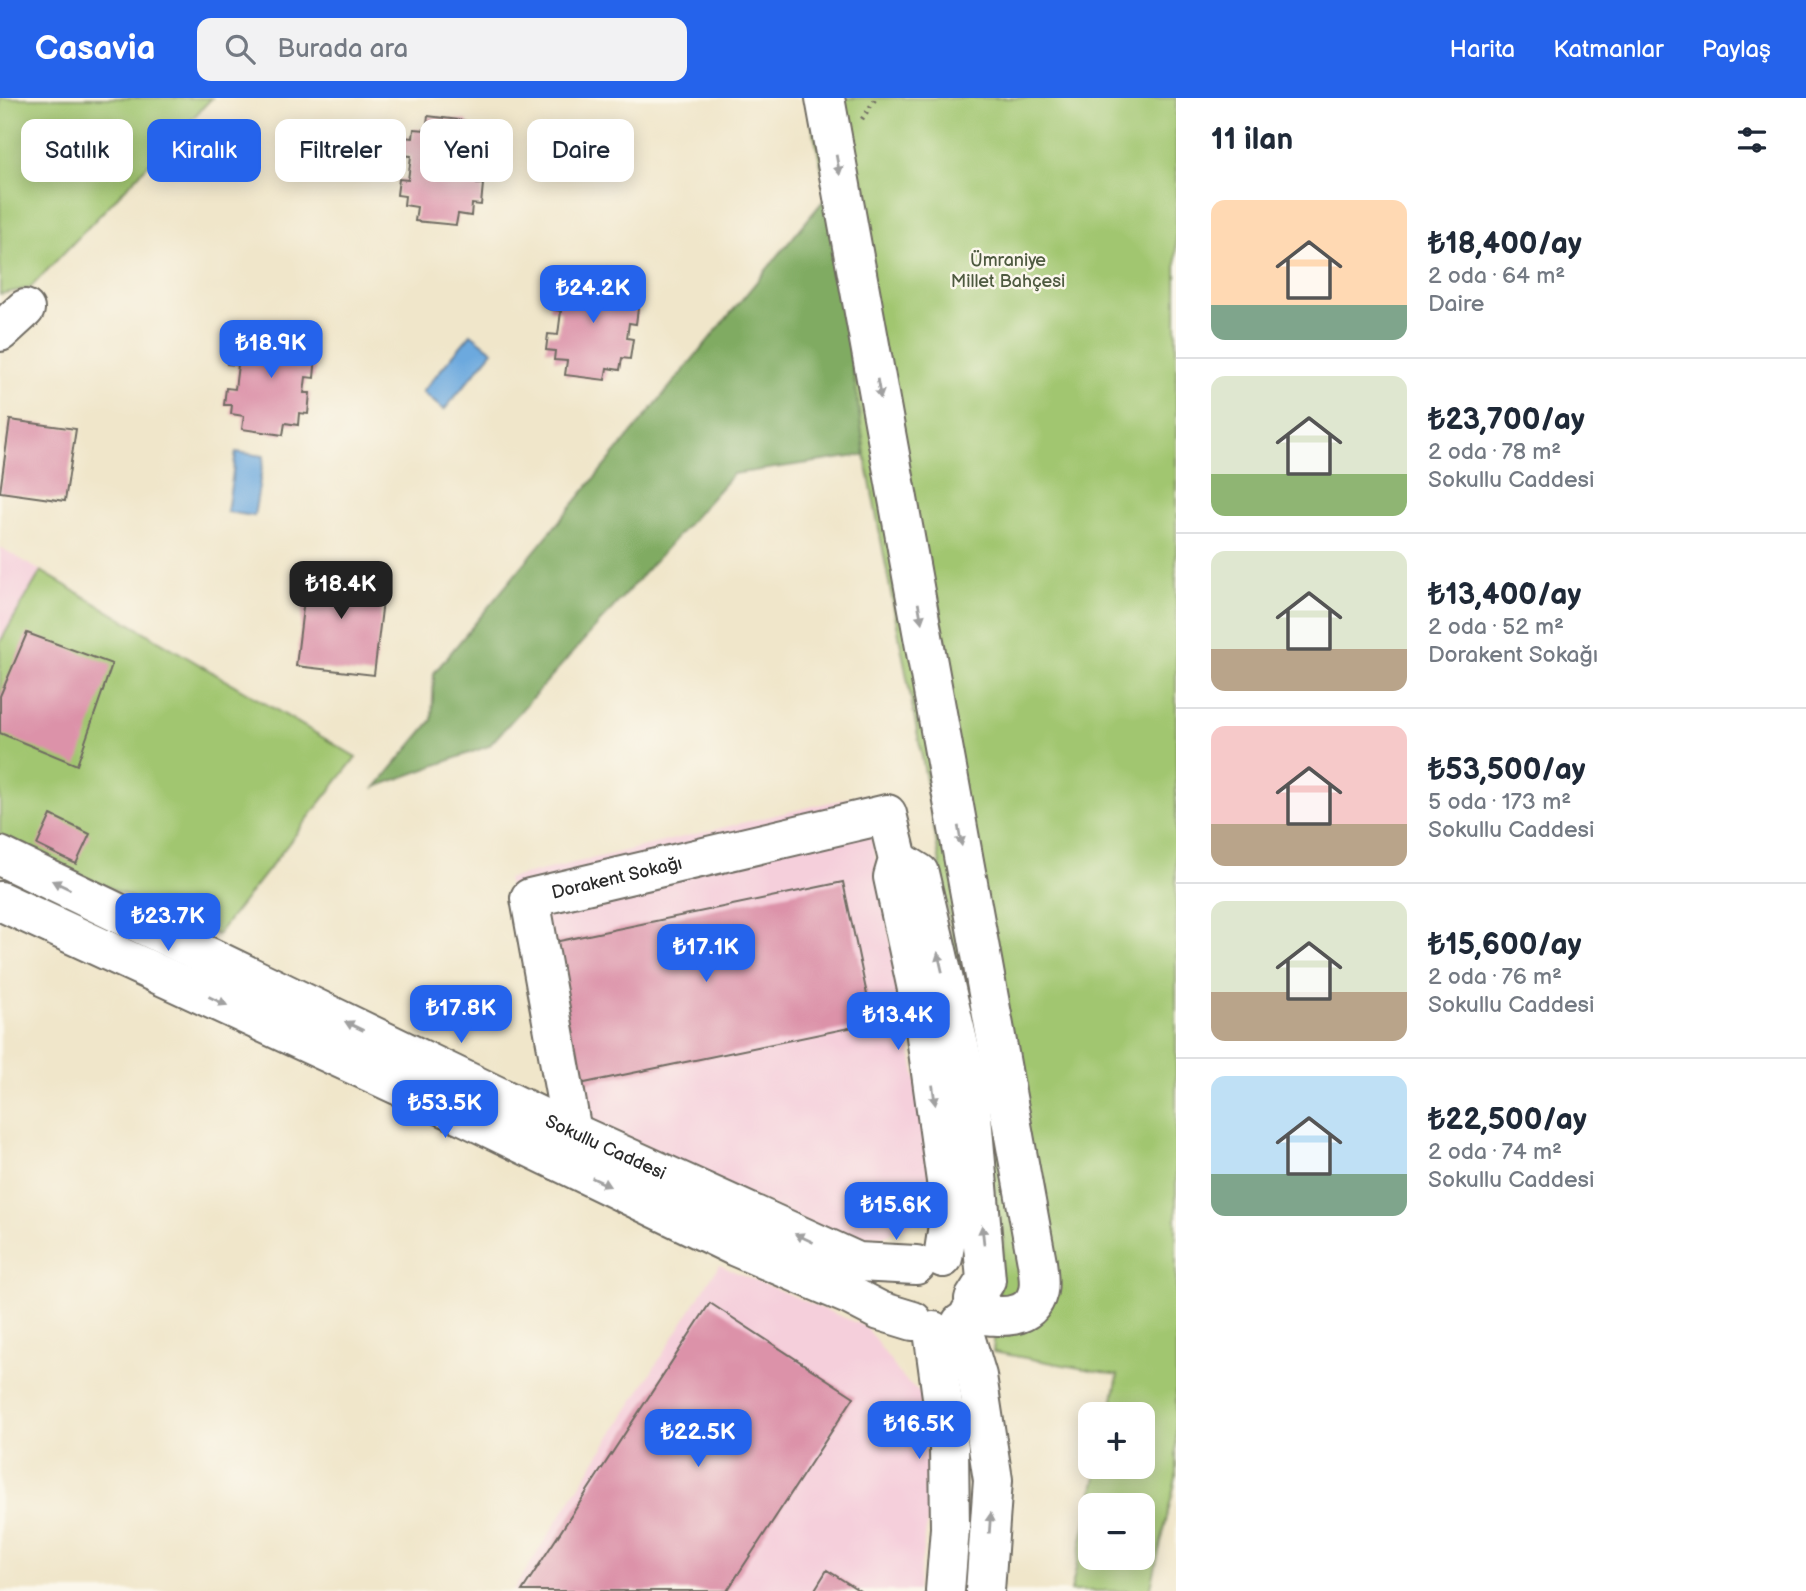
<!DOCTYPE html>
<html lang="tr">
<head>
<meta charset="utf-8">
<style>
	body { margin:0; font-family:"Balsamiq Sans",sans-serif; background:#f2f2f3; color:#1f2937; height:100vh; display:flex; flex-direction:column; font-size:26px; white-space:nowrap }
	* { box-sizing:border-box; margin:0 }
	p { font-size:23px; color:#747a83 }
	.icon { flex:none; width:38px; height:38px; fill:none; stroke:currentColor; stroke-width:2; stroke-linecap:round; stroke-linejoin:round }
	.map { position:relative; flex:1; overflow:hidden }
	.details { display:flex; flex-direction:column; background:#fff; width:630px }
	.details>* { flex:none }
	.banner { position:absolute; left:21px; top:21px; width:665px; height:63px; display:flex; gap:14px }
	.controls { position:absolute; left:1078px; top:1304px; display:grid; gap:14px }
	.controls a { display:grid; place-items:center; width:77px; height:77px; border-radius:14px; background:#fff; box-shadow:0 4px 18px #0003; font-size:35px }
	.price { position:absolute; translate:-50% -60px; padding:0 16px; border-radius:14px; background:#2563eb; color:#fff; font-size:23px; line-height:46px; filter:drop-shadow(0 2px 4px #0008) }
	.price::after { content:''; position:absolute; left:50%; top:42px; width:21px; height:16px; margin-left:-10px; background:inherit; clip-path:polygon(0 0,100% 0,50% 100%) }
	.price.active { background:#222; color:#fff }
	ul { padding:0; list-style:none }
	li { display:flex; align-items:center; gap:21px; height:175px; padding:0 35px }
	li+li { border-top:2px solid #e0e1e3 }
	li span { display:grid; place-items:center; flex:none; width:196px; height:140px; border-radius:14px; color:#555 }
	li>.icon { margin-inline-start:auto }
	span .icon { width:84px; height:84px; fill:#fffc; stroke-width:1 }
	li b { font-size:30px }
	h2 { display:flex; justify-content:space-between; align-items:center; height:84px; padding:0 35px; font-size:30px }
	.pill { padding:0 24px; border-radius:14px; background:#fff; box-shadow:0 4px 18px #0003; font-size:24px; line-height:63px }
	.pill.active { background:#2563eb; color:#fff }
	header { display:flex; align-items:center; gap:42px; box-sizing:border-box; height:98px; padding:0 35px; background:#2563eb; color:#fff }
	header strong { font-size:33px }
	nav { display:flex; gap:38px; margin-inline-start:auto; font-size:24px }
	.search { width:490px; height:63px; background:#f2f2f3; display:flex; align-items:center; gap:18px; box-sizing:border-box; padding:0 24px; border-radius:14px; color:#747a83; font-size:26px }
	main { display:flex; flex:1; min-height:0 }
	.map>svg:first-child { display:block }
	.built { fill:#f5cfdb }
	.green { fill:#a1c670; stroke:#66784e; stroke-width:2; fill-rule:evenodd }
	.forest { fill:#80ab62; stroke:#566b46; stroke-width:2 }
	.water { fill:#6ca9de; stroke:#4c6a84; stroke-width:2 }
	.building { fill:#dc92a9 }
	.lines { fill:none; stroke-linecap:round; stroke-linejoin:round }
	.minor-casing { stroke:#706c63; stroke-width:42 }
	.path { stroke:#706c63; stroke-width:4.5; stroke-dasharray:2 5; stroke-linecap:butt }
	.minor { stroke:#fff; stroke-width:38 }
	.oneway { fill:#a0a0a0 }
	.labels { text-anchor:middle; dominant-baseline:central; stroke-width:5; stroke-linejoin:round; paint-order:stroke }
	.park-label { font-size:18px; fill:#4e5a40; stroke:#fbf7ec }
	.street-label { font-size:18px; fill:#2b2b2b; stroke:#fbf7ec }
</style>
</head>
<body>
<header>
<strong>Casavia</strong>
<div class="search"><svg class="icon" aria-label="search" viewBox="0 0 24 24"><circle cx="10" cy="10" r="6"/><path d="M15 15l6 6"/></svg>Burada ara</div>
<nav><a>Harita</a><a>Katmanlar</a><a>Paylaş</a></nav>
</header>
<main>
<div class="map">
<svg width="1176" height="1493" viewBox="0 0 1176 1493">
	<rect width="100%" height="100%" fill="#fbf7ec"/>
	<filter id="ink" filterUnits="userSpaceOnUse"><feTurbulence type="fractalNoise" baseFrequency=".0143" numOctaves="2"/><feDisplacementMap in="SourceGraphic" scale="14" xChannelSelector="R" yChannelSelector="G"/><feConvolveMatrix kernelMatrix="1 2 1 2 8 2 1 2 1" color-interpolation-filters="sRGB"/></filter>
	<filter id="wash" filterUnits="userSpaceOnUse"><feTurbulence type="fractalNoise" baseFrequency=".00686" numOctaves="4" result="noise"/><feDisplacementMap in="SourceGraphic" scale="28" xChannelSelector="R" yChannelSelector="G"/><feGaussianBlur stdDeviation="1.57" result="paint"/><feColorMatrix in="noise" values="0 0 0 0 0 0 0 0 0 0 0 0 0 0 0 0 0 1.4 0 .05"/><feComposite in="paint" operator="in"/></filter>
	<g filter="url(#wash)">
		<rect width="100%" height="100%" fill="#f0e6ca"/>
		<path class="built" d="M0,449L41,473L0,544Z
			M864,696L935,1085L920,1121L884,1138L840,1140L559,1007L507,781Z
			M719,1167L866,1229L902,1279L922,1296L930,1406L917,1493H513Z"/>
		<path class="green" d="M0,0H212L30,190L0,196Z
			M806,0H1176V1380L1150,1493H1071L1098,1369L1143,1368V1316H1110L1118,1277L993,1254L1003,1145L924,670L865,357L828,98ZM1090,1407H1143V1460H1090Z
			M41,473L356,659L217,837L0,742V544Z"/>
		<path class="forest" d="M828,97L865,357L733,376L489,648L376,689L432,622L434,575Z"/>
		<path class="water" d="M471,236L493,253L444,312L422,294Z
			M236,354L264,358L254,418L227,414Z"/>
		<g id="blocks">
			<path class="building" d="M428,18L468,23L467,33L483,35L481,48L489,49L486,72L479,71L477,86H483L481,107L472,106L471,118L458,116L456,127L415,123L417,109L404,107L405,98L397,97L399,81L408,82L411,58L400,57L402,39L413,40L414,31L426,32Z
				M577,172L618,177L616,188L632,189L631,202L639,203L636,226L629,225L627,240L633,241L630,261L622,260L620,272L607,270L605,282L565,277L567,263L554,262L555,253L546,252L548,236L558,237L561,213L549,211L551,193L562,195L564,186L576,187Z
				M255,227L295,231L294,242L310,244L308,257L316,258L314,280L306,279L304,295H310L308,316L299,315L298,327L285,325L283,337L242,331L244,318L231,316L232,307H224L226,290L235,291L238,267L227,266L229,248L240,250L242,240L253,242Z
				M10,322L76,331L65,403L0,394Z
				M308,468L386,478L374,577L296,568Z
				M27,535L112,566L77,667L0,635V598Z
				M51,717L90,736L76,766L37,747Z
				M843,784L873,925L570,988L540,847Z
				M710,1205L854,1299L727,1493H522Z
				M827,1472L860,1493H814Z"/>
		</g>
	</g>
	<g filter="url(#ink)">
		<use href="#blocks" fill-opacity="0" stroke="#706c63" stroke-width="2"/>
		<g class="lines">
			<defs>
				<g id="minor">
					<path d="M825,0L1037,1164C1038,1173 1040,1184 1038,1193C1030,1226 994,1218 970,1215"/>
					<path d="M0,234L25,211"/>
					<path id="s1" d="M0,758L572,1034L858,1164L916,1167"/>
					<path d="M898,762L919,775L970,995L986,1182L974,1201"/>
					<path d="M0,803L469,1020L736,1149L851,1198L880,1213L913,1223"/>
					<path id="s2" d="M558,1063L572,1034L530,800L887,716L898,762L893,779L924,924L946,1083L950,1114L943,1160"/>
					<path d="M961,1225L977,1278L993,1382L985,1493"/>
					<path d="M933,1233L949,1350L950,1430L945,1493"/>
				</g>
			</defs>
			<use href="#minor" class="minor-casing"/>
			<path class="path" d="M862,21L876,0"/>
			<use href="#minor" class="minor"/>
		</g>
		<defs><path id="oneway-solid" d="M-6-.8H1V-3.2L6.5 0L1 3.2V.8H-6Z" transform="scale(1.75)"/></defs>
		<g class="oneway">
			<use href="#oneway-solid" transform="translate(838 67) rotate(80)"/>
			<use href="#oneway-solid" transform="translate(879 291) rotate(80)"/>
			<use href="#oneway-solid" transform="translate(920 515) rotate(80)"/>
			<use href="#oneway-solid" transform="translate(960 738) rotate(80)"/>
			<use href="#oneway-solid" transform="translate(61 787) rotate(-154)"/>
			<use href="#oneway-solid" transform="translate(940 864) rotate(-103)"/>
			<use href="#oneway-solid" transform="translate(218 903) rotate(25)"/>
			<use href="#oneway-solid" transform="translate(354 928) rotate(-154)"/>
			<use href="#oneway-solid" transform="translate(934 997) rotate(82)"/>
			<use href="#oneway-solid" transform="translate(601 1084) rotate(26)"/>
			<use href="#oneway-solid" transform="translate(983 1137) rotate(-96)"/>
			<use href="#oneway-solid" transform="translate(804 1140) rotate(-155)"/>
			<use href="#oneway-solid" transform="translate(990 1425) rotate(-86)"/>
		</g>
	</g>
	<g class="labels">
		<g class="park-label">
			<text x="1008" y="162">Ümraniye<tspan x="1008" dy="21">Millet Bahçesi</tspan></text>
		</g>
		<g class="street-label">
			<text stroke="none"><textPath href="#s2" startOffset="359">Dorakent Sokağı</textPath></text>
			<text stroke="none"><textPath href="#s1" startOffset="672">Sokullu Caddesi</textPath></text>
		</g>
	</g>
</svg>
<div class="controls">
<a>+</a>
<a>−</a>
</div>
<b class="price" style="left:593px;top:227px">₺24.2K</b>
<b class="price" style="left:271px;top:282px">₺18.9K</b>
<b class="price active" style="left:341px;top:523px">₺18.4K</b>
<b class="price" style="left:168px;top:855px">₺23.7K</b>
<b class="price" style="left:706px;top:886px">₺17.1K</b>
<b class="price" style="left:461px;top:947px">₺17.8K</b>
<b class="price" style="left:898px;top:954px">₺13.4K</b>
<b class="price" style="left:445px;top:1042px">₺53.5K</b>
<b class="price" style="left:896px;top:1144px">₺15.6K</b>
<b class="price" style="left:919px;top:1363px">₺16.5K</b>
<b class="price" style="left:698px;top:1371px">₺22.5K</b>
<div class="banner">
<a class="pill">Satılık</a>
<a class="pill active">Kiralık</a>
<a class="pill">Filtreler</a>
<a class="pill">Yeni</a>
<a class="pill">Daire</a>
</div>
</div>
<section class="details">
<h2>11 ilan<svg class="icon" aria-label="filters" viewBox="0 0 24 24"><path d="M4 7h16M4 17h16"/><circle cx="9" cy="7" r="2"/><circle cx="15" cy="17" r="2"/></svg></h2>
<ul>
<li><span style="background:linear-gradient(#ffd9b3 75%,#7fa58c 0)"><svg class="icon" aria-label="home" viewBox="0 0 24 24"><path d="M3 11l9-7 9 7M6 9v11h12V9"/></svg></span><div><b>₺18,400/ay</b><p>2 oda · 64 m²</p><p>Daire</p></div></li>
<li><span style="background:linear-gradient(#dfe7d0 70%,#8fb573 0)"><svg class="icon" aria-label="home" viewBox="0 0 24 24"><path d="M3 11l9-7 9 7M6 9v11h12V9"/></svg></span><div><b>₺23,700/ay</b><p>2 oda · 78 m²</p><p>Sokullu Caddesi</p></div></li>
<li><span style="background:linear-gradient(#dfe7d0 70%,#b9a48a 0)"><svg class="icon" aria-label="home" viewBox="0 0 24 24"><path d="M3 11l9-7 9 7M6 9v11h12V9"/></svg></span><div><b>₺13,400/ay</b><p>2 oda · 52 m²</p><p>Dorakent Sokağı</p></div></li>
<li><span style="background:linear-gradient(#f6c9c9 70%,#b9a48a 0)"><svg class="icon" aria-label="home" viewBox="0 0 24 24"><path d="M3 11l9-7 9 7M6 9v11h12V9"/></svg></span><div><b>₺53,500/ay</b><p>5 oda · 173 m²</p><p>Sokullu Caddesi</p></div></li>
<li><span style="background:linear-gradient(#dfe7d0 65%,#b9a48a 0)"><svg class="icon" aria-label="home" viewBox="0 0 24 24"><path d="M3 11l9-7 9 7M6 9v11h12V9"/></svg></span><div><b>₺15,600/ay</b><p>2 oda · 76 m²</p><p>Sokullu Caddesi</p></div></li>
<li><span style="background:linear-gradient(#bfe0f5 70%,#7fa58c 0)"><svg class="icon" aria-label="home" viewBox="0 0 24 24"><path d="M3 11l9-7 9 7M6 9v11h12V9"/></svg></span><div><b>₺22,500/ay</b><p>2 oda · 74 m²</p><p>Sokullu Caddesi</p></div></li>
</ul>
</section>
</main>
</body>
</html>
